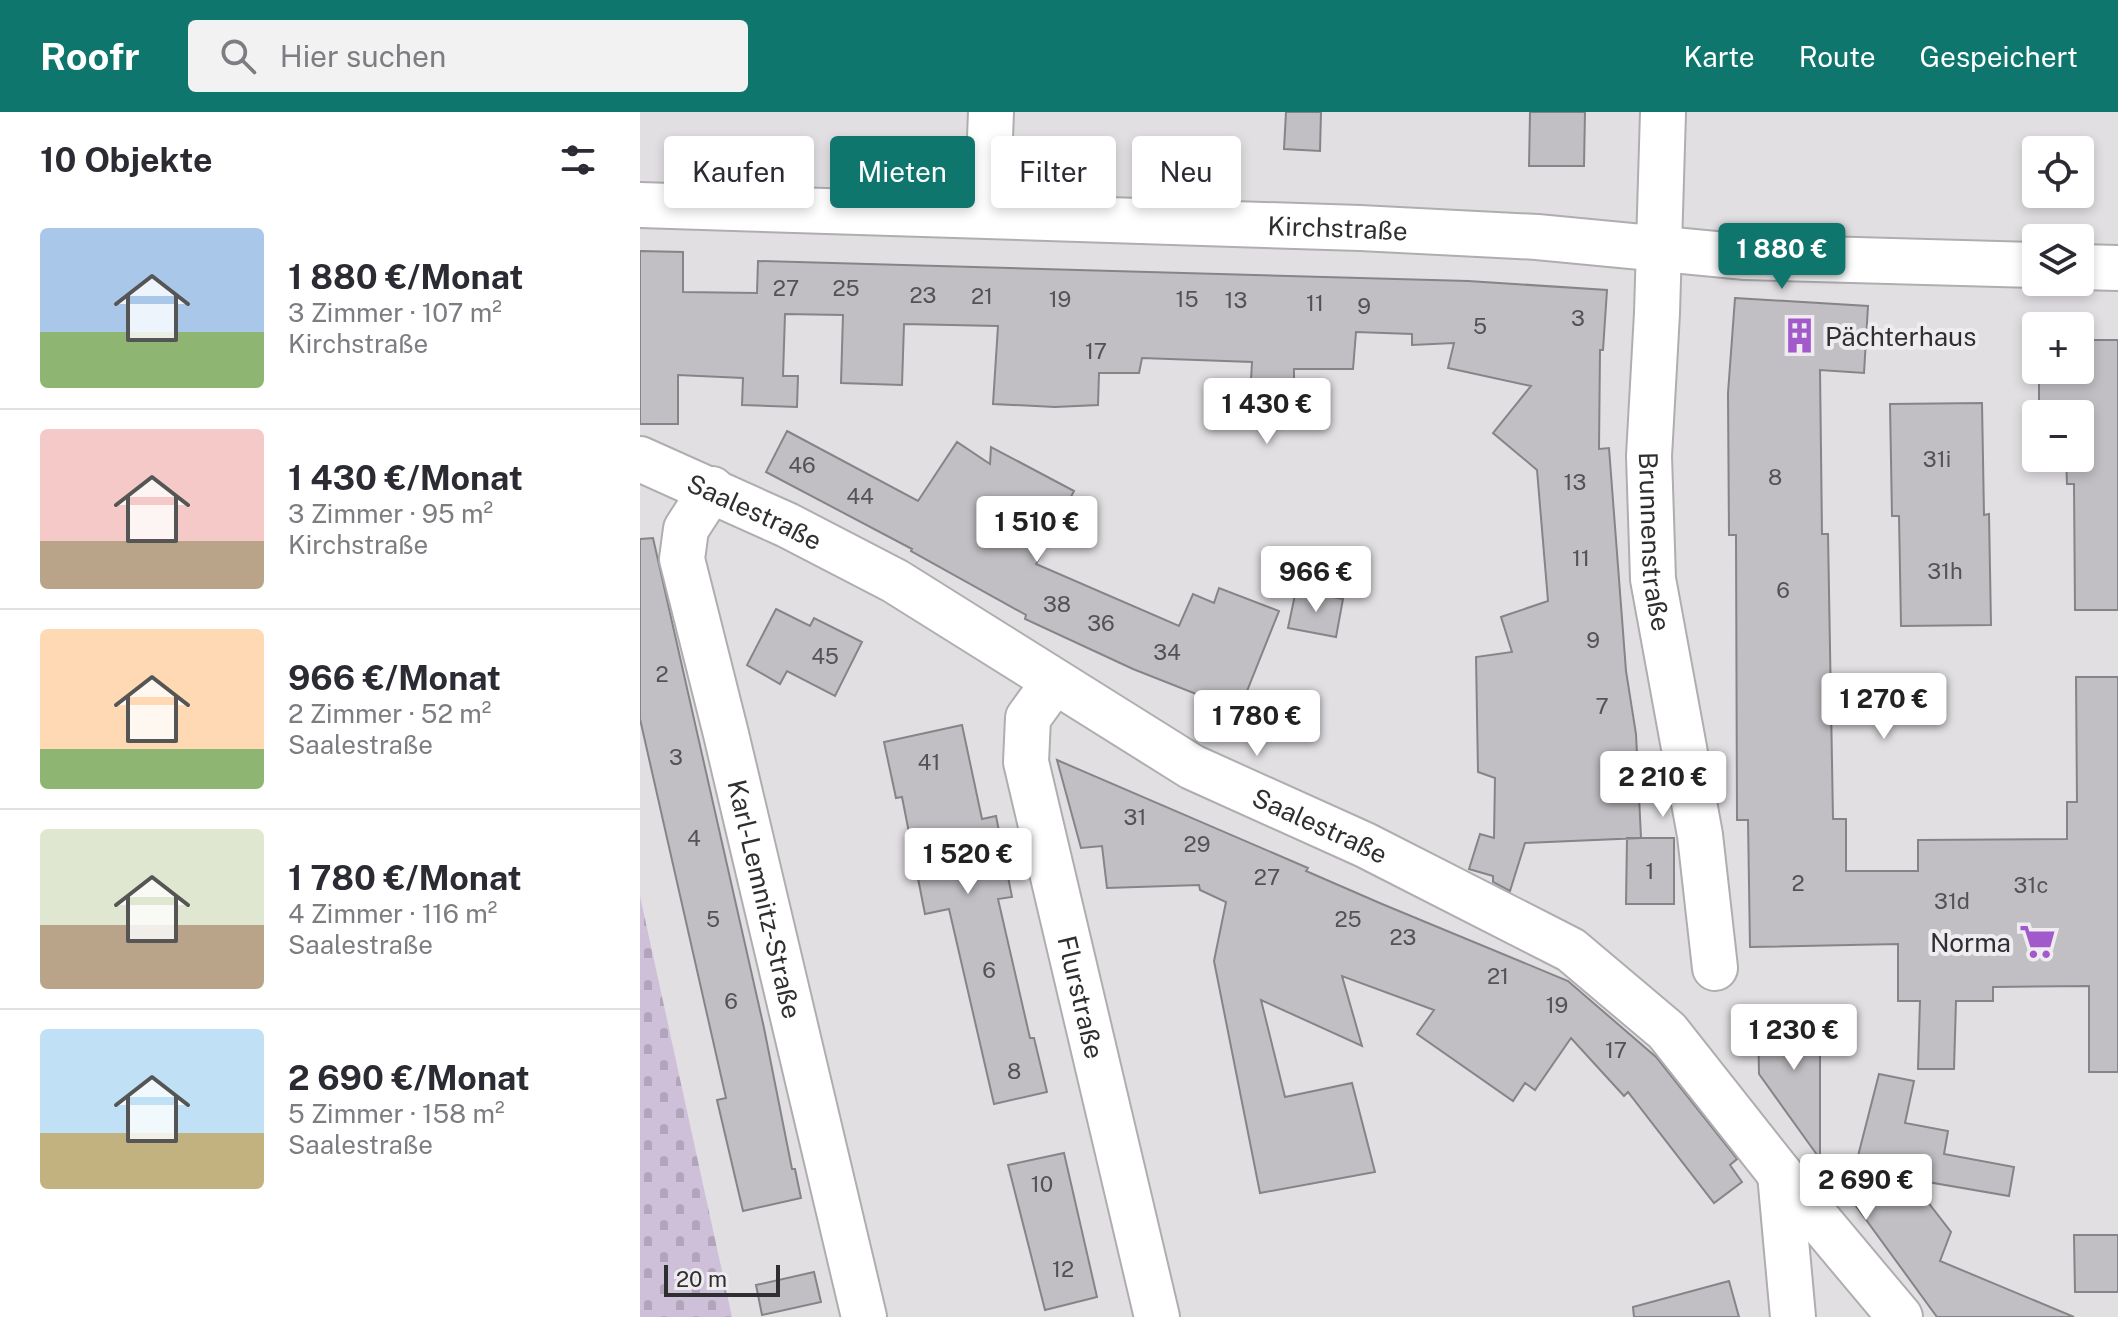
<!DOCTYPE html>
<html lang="de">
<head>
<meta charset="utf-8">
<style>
	body { margin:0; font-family:"Public Sans",sans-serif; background:#f2f2f3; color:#2b2b33; height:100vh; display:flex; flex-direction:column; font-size:30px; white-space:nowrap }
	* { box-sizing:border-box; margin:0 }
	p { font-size:26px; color:#7c7c81 }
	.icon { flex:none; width:44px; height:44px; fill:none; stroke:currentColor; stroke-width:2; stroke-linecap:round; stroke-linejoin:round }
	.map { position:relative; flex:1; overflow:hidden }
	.details { display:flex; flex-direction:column; background:#fff; width:640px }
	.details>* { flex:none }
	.hud { position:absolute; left:24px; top:24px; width:760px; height:72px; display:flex; gap:16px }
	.controls { position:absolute; left:1382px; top:24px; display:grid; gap:16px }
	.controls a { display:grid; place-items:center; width:72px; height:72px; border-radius:8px; background:#fff; box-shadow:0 4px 12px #0003; font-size:40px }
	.scale { position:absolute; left:24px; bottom:20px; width:116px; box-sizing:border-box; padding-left:8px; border:4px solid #2f2e30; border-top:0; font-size:22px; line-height:28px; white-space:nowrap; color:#2f2e30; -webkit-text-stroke:6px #eeecef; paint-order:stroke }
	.price { position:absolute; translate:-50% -68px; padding:0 18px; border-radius:8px; background:#fff; color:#222; font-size:26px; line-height:52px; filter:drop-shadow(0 2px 4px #0008) }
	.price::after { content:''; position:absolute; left:50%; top:48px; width:24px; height:18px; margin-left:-12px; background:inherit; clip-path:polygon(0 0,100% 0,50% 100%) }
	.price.active { background:#0f766e; color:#fff }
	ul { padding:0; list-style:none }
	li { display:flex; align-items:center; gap:24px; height:200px; padding:0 40px }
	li+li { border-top:2px solid #e1e1e2 }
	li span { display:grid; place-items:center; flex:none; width:224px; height:160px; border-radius:8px; color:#555 }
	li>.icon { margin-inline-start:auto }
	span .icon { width:96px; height:96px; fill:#fffc; stroke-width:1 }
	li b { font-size:34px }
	h2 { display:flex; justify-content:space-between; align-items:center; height:96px; padding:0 40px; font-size:34px }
	.pill { padding:0 28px; border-radius:8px; background:#fff; box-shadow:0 4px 12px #0003; font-size:28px; line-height:72px }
	.pill.active { background:#0f766e; color:#fff }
	header { display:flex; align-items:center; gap:48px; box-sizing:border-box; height:112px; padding:0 40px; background:#0f766e; color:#fff }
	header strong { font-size:38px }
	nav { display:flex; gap:44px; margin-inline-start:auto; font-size:28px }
	.search { width:560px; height:72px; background:#f2f2f3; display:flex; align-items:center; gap:20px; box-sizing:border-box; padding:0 28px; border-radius:8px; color:#7c7c81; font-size:30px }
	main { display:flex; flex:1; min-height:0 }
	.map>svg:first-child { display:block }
	.cemetery { fill:url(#cemetery-stones) }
	.building { fill:#c1bfc3; stroke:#868487; stroke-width:2 }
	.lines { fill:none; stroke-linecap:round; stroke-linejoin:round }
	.minor-casing { stroke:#afadb0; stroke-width:48 }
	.minor { stroke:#fff; stroke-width:44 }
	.labels { text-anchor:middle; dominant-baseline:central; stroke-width:8; stroke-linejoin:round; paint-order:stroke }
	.number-label { font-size:22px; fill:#545255 }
	.street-label { font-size:26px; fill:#2f2e30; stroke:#eeecef }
	.poi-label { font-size:26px; fill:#2f2e30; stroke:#eeecef; text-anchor:start }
</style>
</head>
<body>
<header>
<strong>Roofr</strong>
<div class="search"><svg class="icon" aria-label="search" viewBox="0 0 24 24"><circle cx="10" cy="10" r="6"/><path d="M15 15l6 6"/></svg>Hier suchen</div>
<nav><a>Karte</a><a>Route</a><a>Gespeichert</a></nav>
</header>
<main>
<section class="details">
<h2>10 Objekte<svg class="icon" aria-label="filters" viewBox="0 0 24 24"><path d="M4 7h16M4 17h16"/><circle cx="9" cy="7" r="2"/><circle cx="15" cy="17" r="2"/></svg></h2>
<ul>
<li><span style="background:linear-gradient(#a9c7e8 65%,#8fb573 0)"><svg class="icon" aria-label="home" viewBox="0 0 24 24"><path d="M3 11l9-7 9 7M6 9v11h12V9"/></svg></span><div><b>1 880 €/Monat</b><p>3 Zimmer · 107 m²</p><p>Kirchstraße</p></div></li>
<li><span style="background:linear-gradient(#f6c9c9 70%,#b9a48a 0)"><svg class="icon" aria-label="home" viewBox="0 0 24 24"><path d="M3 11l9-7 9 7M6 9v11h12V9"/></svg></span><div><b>1 430 €/Monat</b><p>3 Zimmer · 95 m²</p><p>Kirchstraße</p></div></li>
<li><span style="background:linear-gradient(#ffd9b3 75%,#8fb573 0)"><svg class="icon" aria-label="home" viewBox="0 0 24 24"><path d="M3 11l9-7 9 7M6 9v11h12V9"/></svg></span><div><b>966 €/Monat</b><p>2 Zimmer · 52 m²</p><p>Saalestraße</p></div></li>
<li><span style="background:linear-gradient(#dfe7d0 60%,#b9a48a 0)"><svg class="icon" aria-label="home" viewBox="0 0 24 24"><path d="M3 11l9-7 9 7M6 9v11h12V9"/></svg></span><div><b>1 780 €/Monat</b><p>4 Zimmer · 116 m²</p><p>Saalestraße</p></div></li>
<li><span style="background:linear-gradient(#bfe0f5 65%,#c2b280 0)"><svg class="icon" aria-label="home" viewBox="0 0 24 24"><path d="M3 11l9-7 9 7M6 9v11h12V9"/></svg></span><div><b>2 690 €/Monat</b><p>5 Zimmer · 158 m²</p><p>Saalestraße</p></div></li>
</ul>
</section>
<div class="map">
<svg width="1478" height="1205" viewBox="0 0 1478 1205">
	<defs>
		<pattern id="cemetery-stones" width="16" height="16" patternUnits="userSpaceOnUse" patternTransform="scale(2)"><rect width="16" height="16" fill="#cfc0d9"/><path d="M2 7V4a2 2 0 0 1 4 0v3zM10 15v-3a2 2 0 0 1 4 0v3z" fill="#b2a5bb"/></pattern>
	</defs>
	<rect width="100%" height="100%" fill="#e1dfe2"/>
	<path class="cemetery" d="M0,784L92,1205H0Z"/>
	<path class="building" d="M646,0H681L680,39L644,37Z
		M890,0H945L944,54H889Z
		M0,139L43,140V180L117,181L118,149L828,169L967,178L963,238H960L959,337L969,336L986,559L996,622L1001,726L885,731L870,779L853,770V764L829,757L840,722L854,726L855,666L838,660L836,545L872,540L861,505L908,489L897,358L853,321L891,274L808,256L814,231L772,233V222L716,220L713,257H654V269L611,268L612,250L502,246L499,261H459L458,293L415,295L353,292L358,214L264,212L262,273L201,271L203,203L145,202L143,264H158L157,295L102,293L103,266L38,263V312H0Z
		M1095,186L1228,194L1224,261L1180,258L1182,422H1188L1193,707H1206V759H1278V728L1427,727V690H1437L1436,565H1478V960H1449V874L1353,875V889H1316L1314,957H1278L1280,889H1258V832L1110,835L1108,708H1097L1096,423H1089L1088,281Z
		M1440,228H1478V498H1435L1434,372H1427L1426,346H1440V302H1399V258H1440Z
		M1342,291L1344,403L1349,402L1351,513L1261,514L1259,404H1252L1250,292Z
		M147,319L278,389L317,330L350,352L351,335L434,379L396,452L539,514L553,482L574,491L579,476L639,499L599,599L493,557L385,507L386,503L271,439L272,437L126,360Z
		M13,426L124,916L152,1057H155L161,1086L103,1099L77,988L86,986L0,607V427Z
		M656,478L703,487L696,525L648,516Z
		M136,497L170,514L174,506L222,530L195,584L147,559L140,572L107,553Z
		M322,613L342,707L356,704L372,785L358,787L390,926H394L407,980L354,992L309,797L285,802L262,685L256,686L244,630Z
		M417,648L668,756L666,759L742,792L928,869L1016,945L1097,1047L1090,1053L1102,1070L1074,1091L988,980L984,984L931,926L895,978L885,971L873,989L777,922L794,898L702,864L722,934L621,888L645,985L712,971L735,1060L620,1081L574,849L586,790L560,778L559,773L467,776L462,734L441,736Z
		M987,726H1034V792H986Z
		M1180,909V1047L1119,962L1118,910Z
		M1239,962L1274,969L1265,1011L1308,1019L1304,1042L1374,1055L1369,1084L1270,1067L1311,1120L1300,1149L1434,1205H1297L1208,1083Z
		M424,1041L457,1185L405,1198L368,1053Z
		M1434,1123H1478V1180H1435Z
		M174,1160L181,1190L122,1203L116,1173Z
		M1089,1169L1099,1205H994L993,1195Z"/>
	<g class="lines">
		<defs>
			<g id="minor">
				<path id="s1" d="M1023,0L1017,201L1009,344L1013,467L1060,723L1075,856"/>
				<path id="s2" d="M0,93L720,116L897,125L1106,145L1396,153"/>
				<path d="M347,103L351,0"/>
				<path d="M1440,155L1478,156"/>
				<path id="s3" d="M0,347L147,413L255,469L552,655L725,733L931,838L1027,919L1140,1062L1260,1205"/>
				<path id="s4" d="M72,377L46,417L42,447L86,622L224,1205"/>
				<path id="s5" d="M414,570L388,606L386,650L517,1205"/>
				<path d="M1140,1062L1153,1205"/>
			</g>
		</defs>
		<use href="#minor" class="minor-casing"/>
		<use href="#minor" class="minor"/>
	</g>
	<defs>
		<symbol id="building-bare" viewBox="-9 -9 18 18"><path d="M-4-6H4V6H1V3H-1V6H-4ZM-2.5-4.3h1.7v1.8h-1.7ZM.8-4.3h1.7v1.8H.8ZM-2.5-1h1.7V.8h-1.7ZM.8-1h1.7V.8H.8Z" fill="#a259cc" stroke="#eeecef" stroke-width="2.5" paint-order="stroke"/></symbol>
		<symbol id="supermarket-bare" viewBox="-9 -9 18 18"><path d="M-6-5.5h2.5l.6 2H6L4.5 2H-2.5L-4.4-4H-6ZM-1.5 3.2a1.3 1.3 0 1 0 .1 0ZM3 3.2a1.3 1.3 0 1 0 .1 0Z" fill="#a259cc" stroke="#eeecef" stroke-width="2.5" paint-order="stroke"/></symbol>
	</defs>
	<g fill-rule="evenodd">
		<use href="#building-bare" x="1134" y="198" width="51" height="51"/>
		<use href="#supermarket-bare" x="1372" y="804" width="51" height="51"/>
	</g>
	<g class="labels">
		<g class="number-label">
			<text x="146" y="176">27</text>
			<text x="206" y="176">25</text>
			<text x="283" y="183">23</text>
			<text x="342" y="184">21</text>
			<text x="420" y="187">19</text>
			<text x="547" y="187">15</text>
			<text x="596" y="188">13</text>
			<text x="675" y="191">11</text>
			<text x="724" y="194">9</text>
			<text x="938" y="206">3</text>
			<text x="840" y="214">5</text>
			<text x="456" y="239">17</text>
			<text x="1297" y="347">31i</text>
			<text x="162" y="353">46</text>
			<text x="1135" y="365">8</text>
			<text x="935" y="370">13</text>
			<text x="220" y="384">44</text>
			<text x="941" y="446">11</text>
			<text x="1305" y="459">31h</text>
			<text x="1143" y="478">6</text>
			<text x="417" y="492">38</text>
			<text x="461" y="511">36</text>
			<text x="953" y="528">9</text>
			<text x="527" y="540">34</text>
			<text x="185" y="544">45</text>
			<text x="22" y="562">2</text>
			<text x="962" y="594">7</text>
			<text x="36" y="645">3</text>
			<text x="289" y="650">41</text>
			<text x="495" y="705">31</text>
			<text x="54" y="726">4</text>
			<text x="557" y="732">29</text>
			<text x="1010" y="759">1</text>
			<text x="627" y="765">27</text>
			<text x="1158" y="771">2</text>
			<text x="1391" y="773">31c</text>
			<text x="1312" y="789">31d</text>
			<text x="73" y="807">5</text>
			<text x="708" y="807">25</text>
			<text x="763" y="825">23</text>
			<text x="349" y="858">6</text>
			<text x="858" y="864">21</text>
			<text x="91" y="889">6</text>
			<text x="917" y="893">19</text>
			<text x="976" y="938">17</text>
			<text x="374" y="959">8</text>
			<text x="402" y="1072">10</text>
			<text x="423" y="1157">12</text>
		</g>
		<g class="street-label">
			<text stroke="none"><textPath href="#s2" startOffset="698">Kirchstraße</textPath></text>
			<text stroke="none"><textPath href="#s3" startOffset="126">Saalestraße</textPath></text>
			<text stroke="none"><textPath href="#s1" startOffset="430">Brunnenstraße</textPath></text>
			<text stroke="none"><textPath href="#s3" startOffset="774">Saalestraße</textPath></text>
			<text stroke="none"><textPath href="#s4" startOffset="428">Karl-Lemnitz-Straße</textPath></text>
			<text stroke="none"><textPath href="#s5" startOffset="330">Flurstraße</textPath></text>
		</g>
		<g class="poi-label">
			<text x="1185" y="224">Pächterhaus</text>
			<text x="1371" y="830" text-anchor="end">Norma</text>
		</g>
	</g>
</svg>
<div class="controls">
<a><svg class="icon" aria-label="locate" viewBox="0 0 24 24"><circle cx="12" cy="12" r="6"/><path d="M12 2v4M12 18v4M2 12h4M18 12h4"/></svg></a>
<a><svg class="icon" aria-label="layers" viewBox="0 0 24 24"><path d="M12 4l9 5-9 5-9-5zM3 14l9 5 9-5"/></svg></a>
<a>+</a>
<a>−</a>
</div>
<div class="scale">20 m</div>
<b class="price active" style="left:1142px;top:179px">1 880 €</b>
<b class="price" style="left:627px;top:334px">1 430 €</b>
<b class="price" style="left:397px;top:452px">1 510 €</b>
<b class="price" style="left:676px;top:502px">966 €</b>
<b class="price" style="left:1244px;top:629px">1 270 €</b>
<b class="price" style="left:617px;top:646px">1 780 €</b>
<b class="price" style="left:1023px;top:707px">2 210 €</b>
<b class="price" style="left:328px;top:784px">1 520 €</b>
<b class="price" style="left:1154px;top:960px">1 230 €</b>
<b class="price" style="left:1226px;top:1110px">2 690 €</b>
<div class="hud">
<a class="pill">Kaufen</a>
<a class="pill active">Mieten</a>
<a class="pill">Filter</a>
<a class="pill">Neu</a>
</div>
</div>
</main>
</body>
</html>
